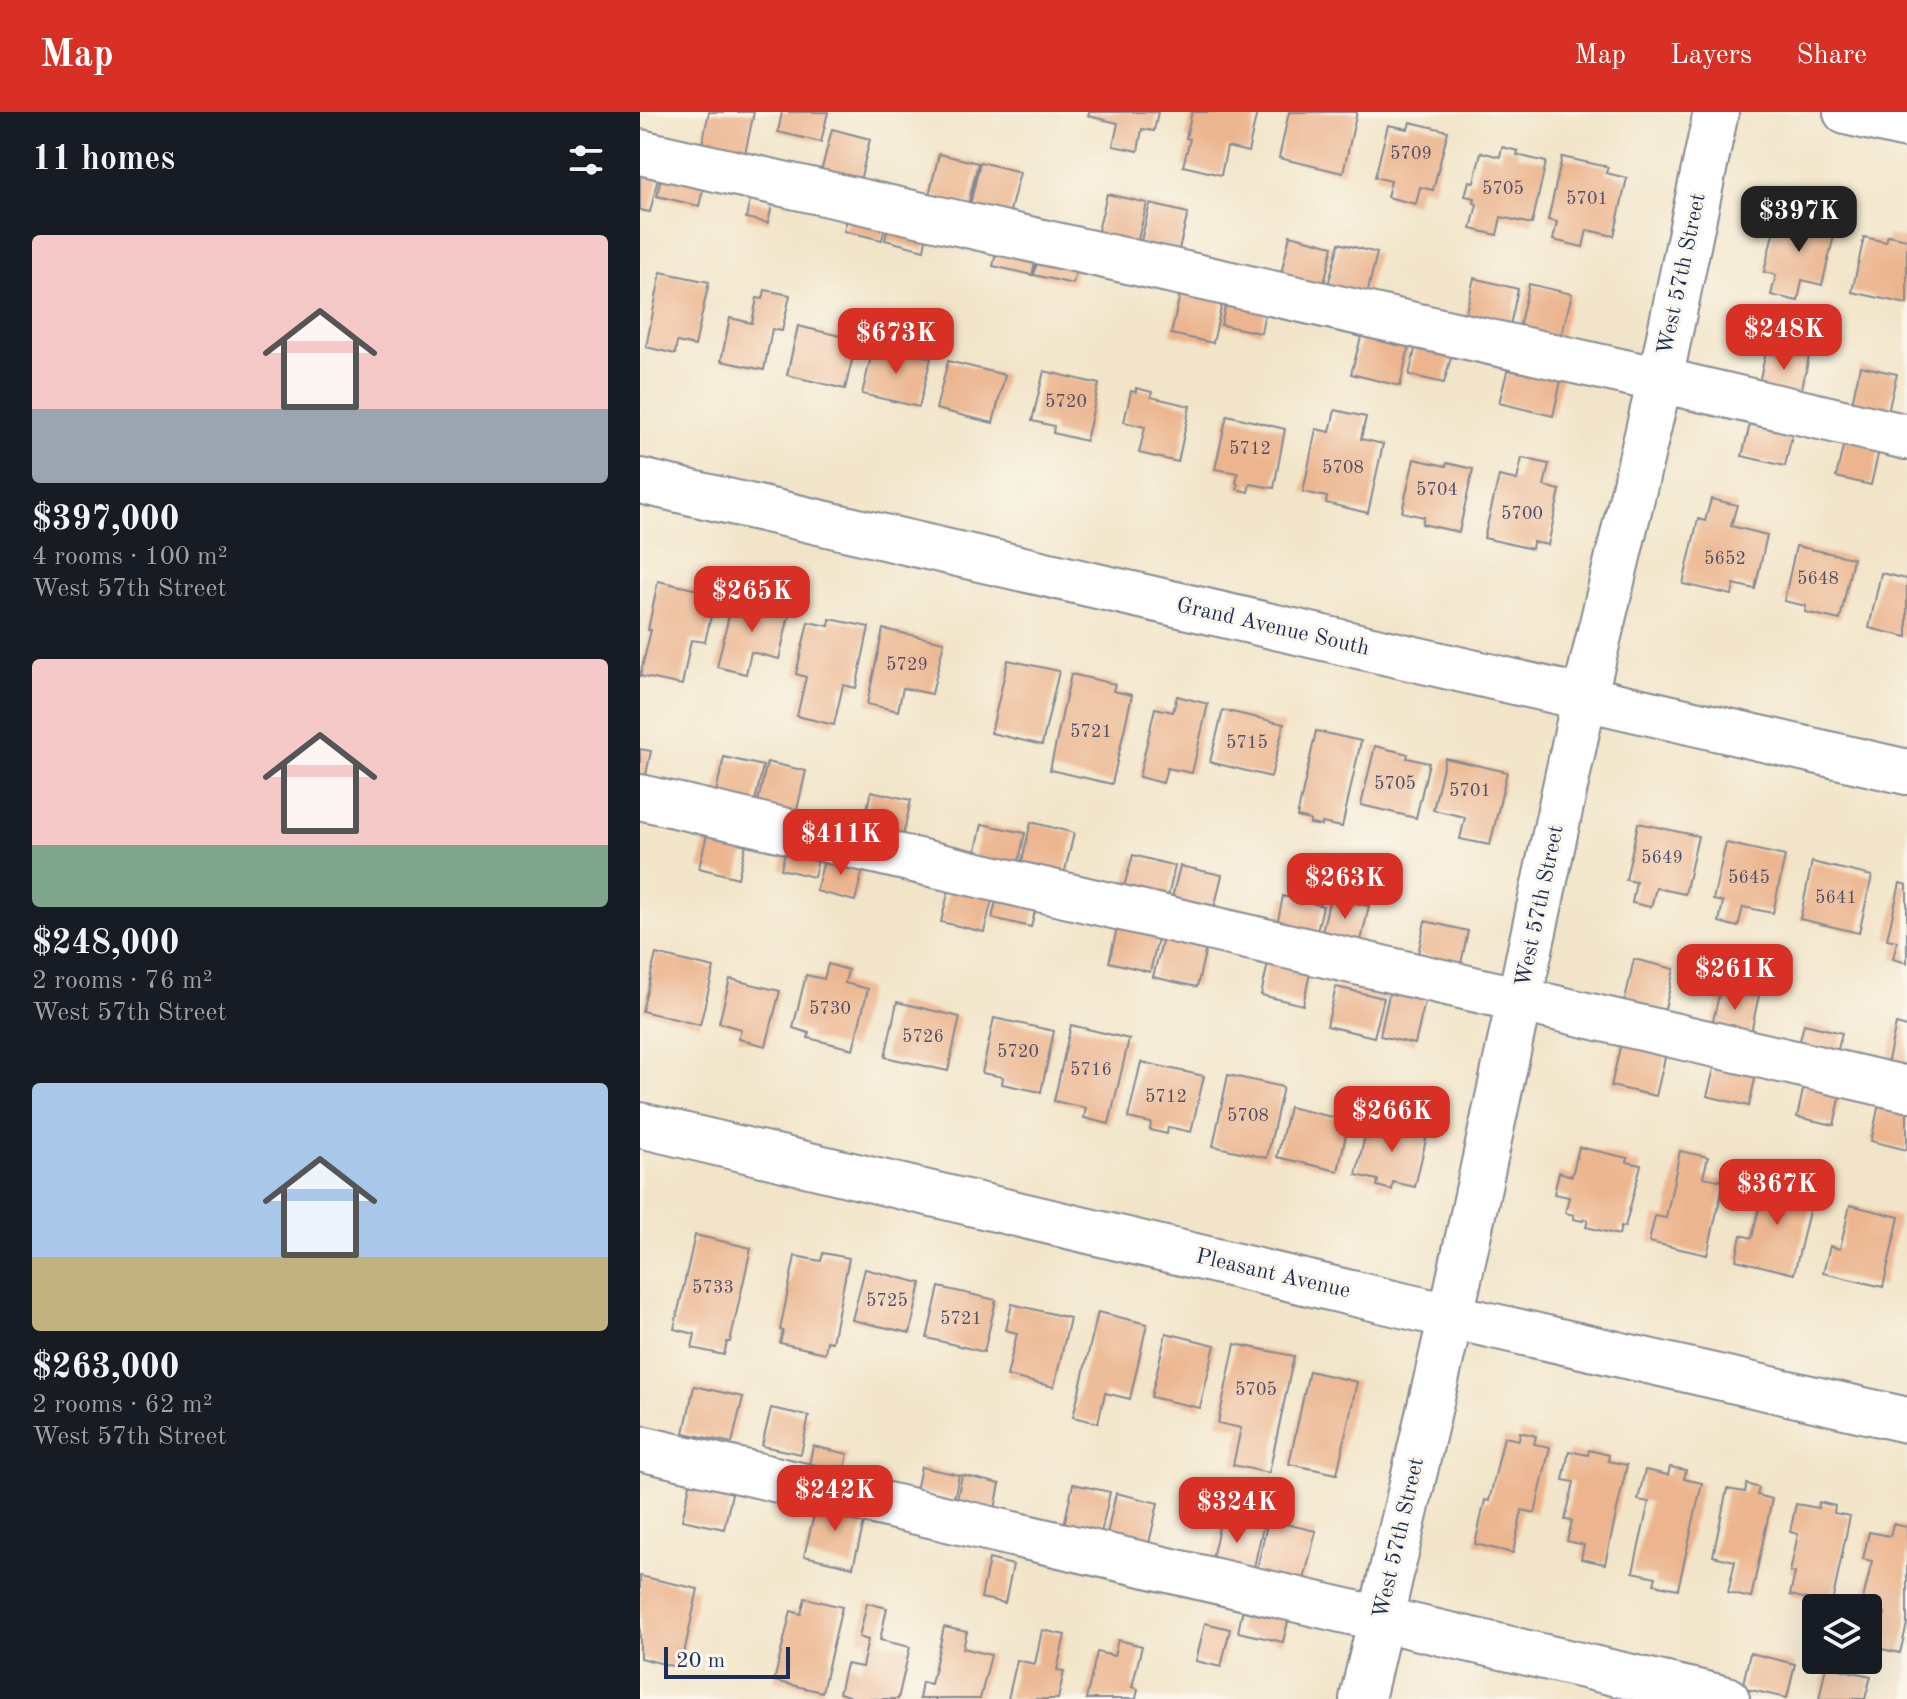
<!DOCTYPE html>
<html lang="en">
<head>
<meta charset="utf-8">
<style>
	body { margin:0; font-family:"Old Standard TT",serif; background:#242831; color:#f1f3f6; height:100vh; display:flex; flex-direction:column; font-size:30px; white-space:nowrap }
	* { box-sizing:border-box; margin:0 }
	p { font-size:26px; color:#9ea1a6 }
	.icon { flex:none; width:44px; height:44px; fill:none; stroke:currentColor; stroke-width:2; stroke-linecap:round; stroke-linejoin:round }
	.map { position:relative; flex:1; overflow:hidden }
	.drawer { display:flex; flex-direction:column; background:#171b24; width:640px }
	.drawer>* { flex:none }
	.buttons { position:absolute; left:1162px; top:1482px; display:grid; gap:16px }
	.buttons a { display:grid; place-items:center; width:80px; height:80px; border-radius:8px; background:#171b24; box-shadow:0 8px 32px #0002; font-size:40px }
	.scale { position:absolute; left:24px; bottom:20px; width:126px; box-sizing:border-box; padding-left:8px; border:4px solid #1b2f5e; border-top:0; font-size:22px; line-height:28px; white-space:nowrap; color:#1b2f5e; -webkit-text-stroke:6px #fbf7ec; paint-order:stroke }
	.price { position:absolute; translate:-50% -68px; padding:0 18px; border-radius:16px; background:#d93025; color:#fff; font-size:26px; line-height:52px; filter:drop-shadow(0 2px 4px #0008) }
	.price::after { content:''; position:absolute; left:50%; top:48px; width:24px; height:18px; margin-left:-12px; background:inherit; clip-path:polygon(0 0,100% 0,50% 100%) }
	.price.selected { background:#222; color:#fff }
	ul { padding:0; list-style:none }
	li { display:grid; align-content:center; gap:16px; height:424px; padding:0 32px }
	li span { display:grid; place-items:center; height:248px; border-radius:8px; color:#555 }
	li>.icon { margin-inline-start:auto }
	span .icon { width:144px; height:144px; fill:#fffc; stroke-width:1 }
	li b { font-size:34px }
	h2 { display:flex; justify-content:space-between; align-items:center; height:96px; padding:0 32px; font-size:34px }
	header { display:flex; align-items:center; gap:48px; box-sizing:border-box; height:112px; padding:0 40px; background:#d93025; color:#fff }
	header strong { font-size:38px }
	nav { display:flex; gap:44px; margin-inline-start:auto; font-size:28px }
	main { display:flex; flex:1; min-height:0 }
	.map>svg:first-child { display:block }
	.building { fill:#ecb58f }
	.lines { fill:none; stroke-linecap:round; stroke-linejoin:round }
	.minor-casing { stroke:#868a93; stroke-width:48 }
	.minor { stroke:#fff; stroke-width:44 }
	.labels { text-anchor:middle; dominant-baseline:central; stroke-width:6; stroke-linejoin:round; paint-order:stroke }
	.number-label { font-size:18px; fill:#4f506a }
	.street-label { font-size:22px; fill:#1b2f5e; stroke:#fbf7ec }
</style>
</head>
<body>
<header>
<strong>Map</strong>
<nav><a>Map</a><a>Layers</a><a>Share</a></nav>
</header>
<main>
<section class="drawer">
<h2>11 homes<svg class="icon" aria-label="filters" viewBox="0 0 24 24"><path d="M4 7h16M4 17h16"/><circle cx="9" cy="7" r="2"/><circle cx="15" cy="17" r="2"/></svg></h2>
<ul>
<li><span style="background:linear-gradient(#f6c9c9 70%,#9aa5b1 0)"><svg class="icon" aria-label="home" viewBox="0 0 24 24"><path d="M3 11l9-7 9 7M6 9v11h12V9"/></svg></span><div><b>$397,000</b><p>4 rooms · 100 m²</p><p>West 57th Street</p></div></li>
<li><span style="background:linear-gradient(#f6c9c9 75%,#7fa58c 0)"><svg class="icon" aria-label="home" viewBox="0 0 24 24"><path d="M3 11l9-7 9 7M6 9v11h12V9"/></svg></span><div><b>$248,000</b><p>2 rooms · 76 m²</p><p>West 57th Street</p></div></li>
<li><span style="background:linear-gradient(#a9c7e8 70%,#c2b280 0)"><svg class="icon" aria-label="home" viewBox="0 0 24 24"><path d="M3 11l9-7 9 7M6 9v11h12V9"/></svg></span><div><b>$263,000</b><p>2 rooms · 62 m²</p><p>West 57th Street</p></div></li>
</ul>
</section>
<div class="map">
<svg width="1267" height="1587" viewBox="0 0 1267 1587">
	<rect width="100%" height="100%" fill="#fbf7ec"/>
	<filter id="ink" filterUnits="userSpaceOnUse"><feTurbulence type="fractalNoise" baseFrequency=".0125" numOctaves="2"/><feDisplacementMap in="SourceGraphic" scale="16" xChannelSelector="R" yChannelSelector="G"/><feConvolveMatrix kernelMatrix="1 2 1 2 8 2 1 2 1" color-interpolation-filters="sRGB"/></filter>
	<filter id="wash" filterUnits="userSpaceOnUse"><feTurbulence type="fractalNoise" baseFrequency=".006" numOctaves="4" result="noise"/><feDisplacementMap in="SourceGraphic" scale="32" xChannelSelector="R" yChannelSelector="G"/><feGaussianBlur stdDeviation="1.8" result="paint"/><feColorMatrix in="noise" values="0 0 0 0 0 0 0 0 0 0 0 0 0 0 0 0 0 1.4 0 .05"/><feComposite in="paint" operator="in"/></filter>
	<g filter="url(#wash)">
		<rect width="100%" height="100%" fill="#f2e4c8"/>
		<g id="blocks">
			<path class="building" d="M69,0H114L105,42L62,32Z
				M142,0H188L181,30L138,20Z
				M449,0H518L514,19L502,17L498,39L473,34L478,11L448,4Z
				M552,0H617L608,40L587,35L581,63L543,54L550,27L546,26Z
				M649,0H717L703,61L639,46Z
				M770,10L808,19L793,78L780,75L776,92L747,85L751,69L735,65L748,13L768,17Z
				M192,17L230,27L220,69L181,60Z
				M862,35L878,39L877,43L906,50L892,112L861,105L857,123L831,117L837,92L834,91L835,86L825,84L829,69L834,70L841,40L860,45Z
				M299,42L338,51L328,93L289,83Z
				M0,45L22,50L10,100L0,98Z
				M922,45L968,55L966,61L987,66L974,124L947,118L943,135L913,128L917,110L908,108Z
				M340,50L380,60L369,103L330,93Z
				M24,51L67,61L59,94L17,84Z
				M467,82L507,91L497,132L457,123Z
				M110,88L132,93L128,111L106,106Z
				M510,92L548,101L538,141L500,133Z
				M210,94L248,103L242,128L204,119Z
				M1161,102L1197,111L1182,173L1162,168L1158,189L1131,183L1136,163L1124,160L1137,104L1159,109Z
				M250,104L289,113L284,138L245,128Z
				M650,123L693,134L683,176L640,166Z
				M1248,123L1267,127V192L1212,180L1224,125L1246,130Z
				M359,129L398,138L392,163L353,154Z
				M699,131L737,141L726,186L687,177Z
				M400,138L439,147L433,172L394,163Z
				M21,160L69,170L55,234L37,230L35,242L6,235Z
				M834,166L878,177L869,218L824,208Z
				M543,169L585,178L573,231L531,222Z
				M889,172L932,182L920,230L878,220Z
				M125,178L150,183L142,219L132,217L124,258L81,249L90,206L112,211L117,186L123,187Z
				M587,187L626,195L621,221L581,213Z
				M725,211L772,222L760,274L711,262Z
				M158,214L217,228L205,277L147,263Z
				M778,225L814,234L804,271L769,263Z
				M234,232L291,246L279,295L222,282Z
				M1127,236L1169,245L1160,284L1118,275Z
				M870,248L923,260L913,304L859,291Z
				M308,249L365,263L353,311L296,297Z
				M1220,254L1257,262L1247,304L1211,296Z
				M404,259L459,272L446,329L413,321L414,314L392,309Z
				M496,276L512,280L511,285L550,294L538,350L499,341L505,315L484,310L491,279L496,280Z
				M695,298L726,305L721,327L743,332L728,401L686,391L687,385L663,380L676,317L690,320Z
				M587,303L645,317L634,376L610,372L608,380L597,377L598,372L596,371L598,361L575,357Z
				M1112,304L1154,315L1145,354L1102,344Z
				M1205,326L1240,334L1231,373L1196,365Z
				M882,346L909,352L904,374L920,378L908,433L893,430L892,437L844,426L859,364L877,368Z
				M774,347L806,354L807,351L833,357L819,420L782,412L784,405L762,400Z
				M1071,387L1097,393L1091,414L1127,423L1115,477L1094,472L1092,483L1043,472L1058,407L1065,409Z
				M1156,434L1213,446L1200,508L1165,500L1166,494L1144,489Z
				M1241,461L1267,467V525L1229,516Z
				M18,469L76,482L65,530L51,528L42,573L0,564L11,518H8Z
				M93,486L150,499L139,547L111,540L106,562L77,555Z
				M190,507L229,515L216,576L203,573L194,613L157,604L166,565L156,562L168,510L189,514Z
				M243,517L304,530L292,582L263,576L258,599L227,592Z
				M368,548L419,559L402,633L351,621Z
				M431,562L475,572L473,579L492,583L472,672L410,658Z
				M537,584L568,592L552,661L527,656L523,671L499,665L515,596L533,600Z
				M583,598L644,612L631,665L570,650Z
				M676,619L721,629L702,715L682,711V714L670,712V708L657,705Z
				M735,634L768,642L767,646L789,651L776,706L721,693Z
				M0,637L11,639L5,668L0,666Z
				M84,645L123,654L114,694L75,684Z
				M805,646L867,660L850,733L820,727L825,705L793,698Z
				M127,650L166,659L156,702L117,694Z
				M231,679L271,688L262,728L222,719Z
				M391,710L434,721L423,767L380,757Z
				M998,711L1058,724L1045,782L1016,776L1011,795L992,791L996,770L986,768Z
				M342,712L385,721L377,757L334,747Z
				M69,714L108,723L98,766L59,756Z
				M1086,731L1145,744L1133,801L1103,795L1098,815L1079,810L1083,790L1073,788Z
				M146,735L179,742L174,765L141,757Z
				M186,741L225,750L215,789L176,779Z
				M493,743L535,754L527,789L483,778Z
				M1172,750L1232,764L1219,821L1160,807Z
				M540,754L582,763L573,801L531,790Z
				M311,769L354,780L344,820L301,810Z
				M1260,771L1267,773V851L1253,847L1257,829L1247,827Z
				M358,781L397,791L391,815L352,806Z
				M643,784L683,794L676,823L637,813Z
				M690,785L729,794L720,833L681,825Z
				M785,809L828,819L821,852L778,842Z
				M478,812L519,822L510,860L469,850Z
				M525,818L568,827L557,875L513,865Z
				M16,842L74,856L60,913L2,899Z
				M630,842L672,852L663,893L621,883Z
				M994,847L1034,857L1023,906L983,897Z
				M188,852L208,858L205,871L228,877L213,937L168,926L169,921L153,916L166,863L184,867Z
				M90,867L140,879L126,934L98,927L101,917L79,911Z
				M751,873L787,881L775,932L740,924Z
				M696,875L744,886L734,925L687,914Z
				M1081,875L1119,883L1110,925L1071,917Z
				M257,890L320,905L308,959L245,945Z
				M354,906L414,919L401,980L362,972L363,965L342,961Z
				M1164,912L1202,921L1196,945L1158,936Z
				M1256,912L1267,915V962L1246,957Z
				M431,913L489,927L469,1012L444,1006L446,996L414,989Z
				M982,927L1027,937L1016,984L971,974Z
				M1076,949L1117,958L1109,994L1067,984Z
				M501,950L564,964L551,1020L528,1015L527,1022L510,1018L511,1011L488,1006Z
				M588,963L643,975L627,1046L573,1034Z
				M1165,970L1202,978L1194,1013L1157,1005Z
				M1240,987L1267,993V1038L1231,1029Z
				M649,995L709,1009L698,1059L637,1045Z
				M729,1006L788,1019L775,1075L753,1070L752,1078L737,1074L738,1068L716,1063Z
				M939,1035L988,1046L987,1050L1001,1053L985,1115L981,1114L979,1123L946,1115L948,1108L944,1107L943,1109L933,1107L934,1103L925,1101L929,1085L914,1082L919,1060L932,1064Z
				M1040,1039L1068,1045L1063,1065L1084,1069L1067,1143L1009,1130L1015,1104L1026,1106Z
				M1128,1059L1156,1066L1151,1086L1171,1091L1154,1162L1096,1148L1101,1123L1112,1126Z
				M1210,1093L1259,1105L1243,1175L1183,1161L1190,1134L1200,1137Z
				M55,1123L111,1136L90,1230H87L84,1243L52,1236L55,1222L34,1217Z
				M183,1141L209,1146L192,1230L187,1229L185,1241L140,1231L143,1219L140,1218L155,1144L181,1149Z
				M225,1157L281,1171L270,1221L212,1208Z
				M299,1175L356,1188L344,1240L287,1226Z
				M372,1192L430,1206L414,1275L367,1264L377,1221L366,1218Z
				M458,1200L507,1212L490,1287L465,1281L458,1311L433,1305Z
				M526,1221L575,1233L560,1296L511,1285Z
				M595,1232L654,1244L629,1361L593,1353L601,1316L578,1311Z
				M669,1259L717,1270L697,1362L649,1352Z
				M54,1274L103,1285L92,1331L44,1321Z
				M131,1296L169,1304L161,1342L122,1334Z
				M880,1320L896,1324L894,1332L910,1335L895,1401L882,1398L873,1441L835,1432L845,1388L849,1389L864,1325L879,1328Z
				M173,1334L208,1342L203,1366L168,1358Z
				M949,1338L969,1343L968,1349L987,1353L965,1452L941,1447L944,1433L927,1429L932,1409L925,1408L934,1370L923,1368L929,1339L948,1343Z
				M281,1355L319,1363L314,1387L276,1379Z
				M1030,1355L1046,1358L1044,1367L1062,1371L1038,1477L1014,1472L1016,1465L993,1460L1009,1390L998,1388L1005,1358L1028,1363Z
				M53,1359L95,1368L84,1417L42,1408Z
				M322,1363L360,1372L355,1397L317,1387Z
				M433,1372L470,1380L460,1426L423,1418Z
				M1107,1372L1119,1376L1117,1383L1132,1387L1111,1486L1088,1481L1095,1449L1073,1444L1087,1377L1105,1380Z
				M476,1381L518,1391L508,1436L466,1427Z
				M178,1387L227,1399L213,1455L164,1444Z
				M1179,1390L1195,1394L1194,1401L1210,1404L1191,1496H1176V1502L1165,1499L1167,1487L1150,1483L1155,1461L1150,1460L1158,1422L1150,1420L1156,1392L1178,1396Z
				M581,1406L623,1415L613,1460L571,1451Z
				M628,1408L676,1419L663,1472L616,1462Z
				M1253,1412L1267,1415V1512L1260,1541L1237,1536L1245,1501L1236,1499L1238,1491L1223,1487L1232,1449L1223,1447L1229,1420L1250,1424Z
				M349,1447L373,1453L365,1491L341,1486Z
				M0,1464L58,1477L44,1541L39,1540L36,1555L0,1546Z
				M165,1486L202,1495L182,1580L134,1569L151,1499L161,1502Z
				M605,1486L651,1497L643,1530L598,1520Z
				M227,1491L247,1496L240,1528L270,1535L258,1587H218L199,1581L206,1552L222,1555L228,1528L219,1525Z
				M565,1511L590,1517L581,1555L556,1549Z
				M304,1515L327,1520L323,1536L351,1543L340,1587H279L282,1570L291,1572Z
				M402,1518L425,1523L417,1558L424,1559L418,1587H368L377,1548L395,1552Z
				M478,1528L502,1534L492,1575L498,1577L496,1587H446L457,1540L474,1544Z
				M1110,1541L1155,1552L1147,1586L1102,1576Z
				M1186,1554L1231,1564L1225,1587H1179Z"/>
		</g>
	</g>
	<g filter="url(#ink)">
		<use href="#blocks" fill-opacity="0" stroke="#868a93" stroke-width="2"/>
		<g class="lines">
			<defs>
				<path id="minor" d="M1206,0L1267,14
					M0,40L1020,268L1267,325
					M0,369L1267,660
					M0,685L1267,977
					M0,1013L766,1194L1267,1308
					M0,1336L1087,1587
					M722,1587L811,1204L944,587L1020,268L1076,0"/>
			</defs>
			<use href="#minor" class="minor-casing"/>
			<use href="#minor" class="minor"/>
		</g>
	</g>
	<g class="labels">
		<g class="number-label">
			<text x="771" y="42">5709</text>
			<text x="863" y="77">5705</text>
			<text x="947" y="87">5701</text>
			<text x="426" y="290">5720</text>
			<text x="610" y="337">5712</text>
			<text x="703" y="356">5708</text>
			<text x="797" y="378">5704</text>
			<text x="882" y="402">5700</text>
			<text x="1085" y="447">5652</text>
			<text x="1178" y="467">5648</text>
			<text x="267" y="553">5729</text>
			<text x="451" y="620">5721</text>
			<text x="607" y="631">5715</text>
			<text x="755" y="672">5705</text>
			<text x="830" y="679">5701</text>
			<text x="1022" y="746">5649</text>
			<text x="1109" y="766">5645</text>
			<text x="1196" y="786">5641</text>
			<text x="190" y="897">5730</text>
			<text x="283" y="925">5726</text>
			<text x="378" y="940">5720</text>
			<text x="451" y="958">5716</text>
			<text x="526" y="985">5712</text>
			<text x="608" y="1004">5708</text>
			<text x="73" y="1176">5733</text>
			<text x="247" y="1189">5725</text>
			<text x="321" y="1207">5721</text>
			<text x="616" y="1278">5705</text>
		</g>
		<g class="street-label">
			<text transform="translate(1042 162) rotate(-78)">West 57th Street</text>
			<text transform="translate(633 515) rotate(13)">Grand Avenue South</text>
			<text transform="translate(900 794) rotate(-78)">West 57th Street</text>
			<text transform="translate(633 1162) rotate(13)">Pleasant Avenue</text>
			<text transform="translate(759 1426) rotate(-77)">West 57th Street</text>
		</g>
	</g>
</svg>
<div class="buttons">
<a><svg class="icon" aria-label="layers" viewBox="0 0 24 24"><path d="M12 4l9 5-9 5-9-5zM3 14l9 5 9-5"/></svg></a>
</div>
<div class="scale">20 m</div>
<b class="price selected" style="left:1159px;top:142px">$397K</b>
<b class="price" style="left:1144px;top:260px">$248K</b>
<b class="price" style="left:256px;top:264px">$673K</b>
<b class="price" style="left:112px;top:522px">$265K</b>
<b class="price" style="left:201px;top:765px">$411K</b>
<b class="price" style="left:705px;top:809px">$263K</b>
<b class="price" style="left:1095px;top:900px">$261K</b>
<b class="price" style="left:752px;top:1042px">$266K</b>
<b class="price" style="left:1137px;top:1115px">$367K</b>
<b class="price" style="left:195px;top:1421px">$242K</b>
<b class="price" style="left:597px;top:1433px">$324K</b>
</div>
</main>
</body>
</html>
